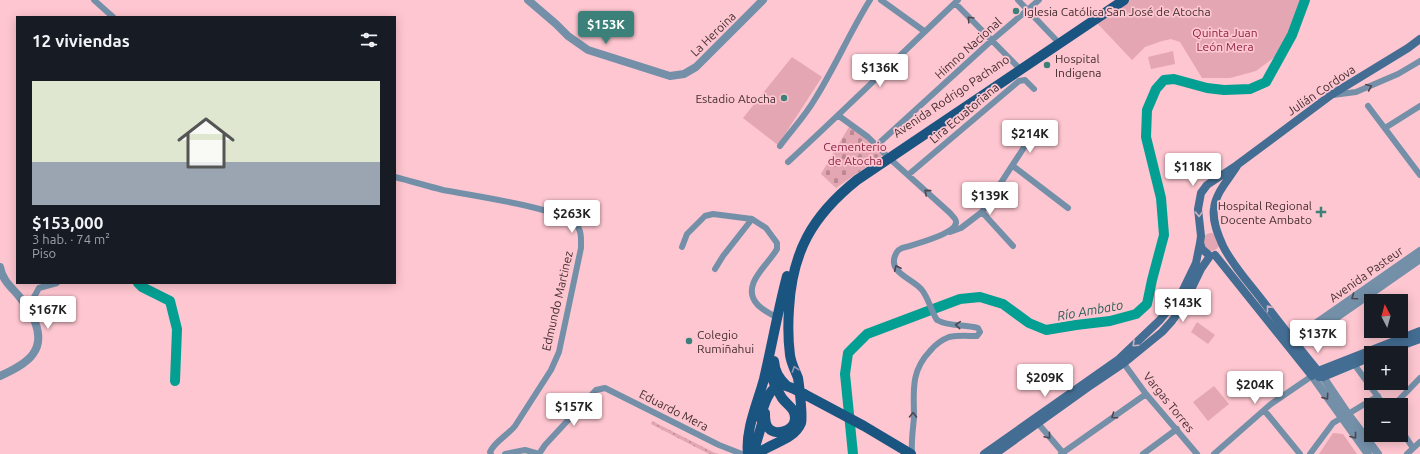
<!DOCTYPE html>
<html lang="es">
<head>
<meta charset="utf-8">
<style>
	body { margin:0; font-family:Ubuntu,sans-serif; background:#20242c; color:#f1f3f6; height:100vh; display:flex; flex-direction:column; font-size:15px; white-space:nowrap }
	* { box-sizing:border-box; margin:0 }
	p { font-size:13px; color:#9ea1a6 }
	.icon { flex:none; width:22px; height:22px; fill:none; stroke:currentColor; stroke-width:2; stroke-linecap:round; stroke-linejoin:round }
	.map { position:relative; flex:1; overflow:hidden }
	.sheet { position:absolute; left:16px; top:16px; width:380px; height:268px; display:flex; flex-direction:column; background:#171b24; border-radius:0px; box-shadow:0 2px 10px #0003 }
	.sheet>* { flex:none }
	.needle { width:26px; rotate:354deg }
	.controls { position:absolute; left:1364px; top:294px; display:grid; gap:8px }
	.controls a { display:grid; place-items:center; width:44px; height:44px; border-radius:0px; background:#171b24; box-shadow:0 2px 10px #0003; font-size:20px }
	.price { position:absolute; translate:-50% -34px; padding:0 9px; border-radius:4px; background:#fff; color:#222; font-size:13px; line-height:26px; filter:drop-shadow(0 1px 2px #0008) }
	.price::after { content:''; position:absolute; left:50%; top:24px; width:12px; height:9px; margin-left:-6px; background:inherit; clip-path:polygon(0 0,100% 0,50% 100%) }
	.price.on { background:#3b817a; color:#fff }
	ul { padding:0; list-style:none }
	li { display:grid; align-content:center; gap:8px; height:212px; padding:0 16px }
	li+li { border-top:1px solid #363941 }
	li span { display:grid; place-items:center; height:124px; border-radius:0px; color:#555 }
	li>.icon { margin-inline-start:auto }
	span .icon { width:72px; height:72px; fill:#fffc; stroke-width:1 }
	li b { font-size:17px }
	h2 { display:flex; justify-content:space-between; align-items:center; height:48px; padding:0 16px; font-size:17px }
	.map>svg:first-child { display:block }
	.cemetery { fill:url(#cemetery-stones) }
	.park { fill:#e3a6b2 }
	.garden { fill:url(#garden-dots) }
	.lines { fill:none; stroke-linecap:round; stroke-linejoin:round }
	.river { stroke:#049f93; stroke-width:10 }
	.minor { stroke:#7490a9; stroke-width:6 }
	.tertiary { stroke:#7490a9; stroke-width:8 }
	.secondary { stroke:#436d92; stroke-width:8 }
	.primary { stroke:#1a5480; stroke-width:10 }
	.primary-bridge { stroke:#1a5480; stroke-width:10 }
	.oneway { stroke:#504650 }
	.oneway2 { stroke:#cfb0c0 }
	.oneway3 { stroke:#9793ac }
	.poi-dot { fill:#3b817a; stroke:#fec6d0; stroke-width:1.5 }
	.labels { text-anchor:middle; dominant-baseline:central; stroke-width:3.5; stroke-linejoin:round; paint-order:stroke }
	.poi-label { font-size:12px; fill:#442e32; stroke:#fec6d0; text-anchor:start }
	.park-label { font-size:12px; fill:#8c2445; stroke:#fec6d0 }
	.street-label { font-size:12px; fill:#442e32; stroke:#fec6d0 }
	.water-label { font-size:13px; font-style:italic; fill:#2c5f59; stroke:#fec6d0 }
</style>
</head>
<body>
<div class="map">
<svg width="1420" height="454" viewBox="0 0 1420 454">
	<defs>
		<pattern id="cemetery-stones" width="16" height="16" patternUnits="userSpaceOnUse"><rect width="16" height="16" fill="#e3a6b2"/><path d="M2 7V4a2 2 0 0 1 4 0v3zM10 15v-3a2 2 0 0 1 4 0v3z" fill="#ba8891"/></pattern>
		<pattern id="garden-dots" width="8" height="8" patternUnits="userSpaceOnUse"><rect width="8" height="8" fill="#e3a6b2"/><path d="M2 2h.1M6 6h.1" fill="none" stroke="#ba8891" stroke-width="1.8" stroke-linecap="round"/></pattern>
	</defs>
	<rect width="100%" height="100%" fill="#fec6d0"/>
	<path class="cemetery" d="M850,125L885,154L836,188L821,174Z"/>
	<path class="park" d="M1129,0H1301L1288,33L1276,56L1256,71L1230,78H1202L1180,42L1171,39L1162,41L1145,47L1132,60L1097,23Z
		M1173,51L1175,64L1151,69L1148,57Z
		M792,57L822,77L778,145L743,118Z
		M1202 242a9 9 0 1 1 18 0a9 9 0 1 1-18 0Z
		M1197,322L1215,335L1208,344L1191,332Z
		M1214,386L1229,404L1208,421L1193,402Z
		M1333,433L1343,434L1357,454H1319Z"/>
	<path class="garden" d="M652,421L715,453L719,454H709L651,424Z"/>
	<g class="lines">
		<path class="river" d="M138,283L142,287L170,301L177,329L175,381
			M853,454L845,374L848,353L867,334L960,299L980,297L1003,304L1029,323L1046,330L1076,325L1110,321L1136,314L1147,304L1152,280L1164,235L1161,198L1146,137L1147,110L1156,89L1164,80L1174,79L1207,88L1224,90L1250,89L1266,82L1292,35L1305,0"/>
		<path class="minor" d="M94,0L113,17
			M881,0L924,31
			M1018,0L1060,44
			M955,3L1021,70
			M1333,95L1356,92L1398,74L1420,61
			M1368,106L1420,175
			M839,116L868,137L889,158L950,213C952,216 957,219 956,223C954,234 916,244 906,247C900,248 897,250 895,256C888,273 914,279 922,290C929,299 931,311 937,320C949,327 965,324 978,328L980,332L977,336C968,336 958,335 949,337C941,340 935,345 930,351C910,372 914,392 914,417C913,430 911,441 912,454
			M1385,128L1420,106
			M877,145L991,41L1039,0
			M780,146C791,131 805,116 815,99C835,67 850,32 870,0
			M788,162C846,109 901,54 958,0
			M1013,166L1068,208
			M908,175L1019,81L1025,80L1034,89
			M395,177C411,181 427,186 443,190C470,195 559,208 576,224C582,231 581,239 581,248L559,352L551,370L515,426C507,436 495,441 490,452L491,454
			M982,212L1013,246
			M950,232L961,228L982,212L1034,132
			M682,247L687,234L705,216L713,214L752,219L766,228L777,243V249C769,264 740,285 757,304C762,310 771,314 778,318
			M715,269L723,256L752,219
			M28,308L39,288L57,283
			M1122,361L1146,394L1197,454
			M1354,364L1384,405
			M1394,405L1420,378
			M1264,410L1300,454
			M1036,421L1064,454
			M1401,430L1413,448
			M505,454L525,450L539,454L545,445L596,390L605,388L719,445L742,454
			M1061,454L1146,394
			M1143,454L1177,429
			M1214,454L1271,404L1312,376
			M1310,454L1333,423L1378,396
			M1407,454L1420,442"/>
		<path class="tertiary" d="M528,0L556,24L568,36L588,50L670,76L684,74L696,67L763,0
			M0,267C2,279 10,286 18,295C30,309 47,335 33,354C26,364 11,371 0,376
			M1288,343L1420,251
			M1291,349L1420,259
			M1312,376L1368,454
			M1323,377L1348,414L1378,454"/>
		<path class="secondary" d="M1237,166C1229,179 1216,192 1214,208C1212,221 1218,235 1223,246C1233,266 1249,283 1262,300C1282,326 1302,352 1323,377
			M1215,255L1312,376
			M1210,256L1202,249L1200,243L1201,236L1198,209L1201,193L1207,185L1237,165L1331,95L1408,48L1420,39
			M1382,353L1420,339
			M1316,373L1318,371L1420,331
			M1319,377H1323L1371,357
			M984,454L1119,359L1160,320L1182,292L1196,263L1200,243
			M995,454L1087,388L1124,363L1162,332L1172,321L1184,304L1201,269L1210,256"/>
		<path class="primary" d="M774,361C775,372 779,378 786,385
			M804,394L864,426L911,454
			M765,413C765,417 765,422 767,426C774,438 795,431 795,418C795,408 787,405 782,398C775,387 771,378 769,366
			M748,454C745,430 758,402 764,379C772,345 778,310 787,276
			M753,454L764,417
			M757,454C771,443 794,440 801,423C803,418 799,384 798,378C795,370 791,363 790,355C788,340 788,324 789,309C792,252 812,216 857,180L1124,0"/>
		<path class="primary-bridge" d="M760,418C764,406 769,382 786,386C792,387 799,392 804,394"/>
	</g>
	<defs><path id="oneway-chevron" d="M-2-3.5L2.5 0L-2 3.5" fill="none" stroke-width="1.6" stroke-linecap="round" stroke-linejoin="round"/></defs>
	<g class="oneway">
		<use href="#oneway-chevron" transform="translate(970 19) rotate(-134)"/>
		<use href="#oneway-chevron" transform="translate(1369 87) rotate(-23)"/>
		<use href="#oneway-chevron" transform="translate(927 192) rotate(-139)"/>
		<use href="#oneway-chevron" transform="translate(897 268) rotate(-115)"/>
		<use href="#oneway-chevron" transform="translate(1354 297) rotate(145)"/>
		<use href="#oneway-chevron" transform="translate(958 325) rotate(-175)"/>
		<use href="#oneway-chevron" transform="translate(1326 397) rotate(55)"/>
		<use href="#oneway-chevron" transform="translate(913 415) rotate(-89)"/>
		<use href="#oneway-chevron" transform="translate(1114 416) rotate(145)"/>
		<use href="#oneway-chevron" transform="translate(1048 436) rotate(50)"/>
		<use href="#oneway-chevron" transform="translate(1354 436) rotate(53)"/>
	</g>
	<g class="oneway2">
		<use href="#oneway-chevron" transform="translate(1199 214) rotate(88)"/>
		<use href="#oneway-chevron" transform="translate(1269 308) rotate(-128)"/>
		<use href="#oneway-chevron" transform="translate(1135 344) rotate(137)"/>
	</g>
	<use class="oneway3" href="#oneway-chevron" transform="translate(795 369) rotate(-109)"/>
	<g class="poi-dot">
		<circle cx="1016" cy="11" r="4"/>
		<circle cx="1047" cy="65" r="4"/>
		<circle cx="784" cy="98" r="4"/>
		<path d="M1319 206h4v4h4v4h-4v4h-4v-4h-4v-4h4z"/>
		<circle cx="689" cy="341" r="4"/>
	</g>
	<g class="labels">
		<g class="poi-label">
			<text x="1024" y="11">Iglesia Católica San José de Atocha</text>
			<text x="1055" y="58">Hospital<tspan x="1055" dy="14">Indigena</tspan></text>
			<text x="776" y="98" text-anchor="end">Estadio Atocha</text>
			<text x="1312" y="205" text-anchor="end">Hospital Regional<tspan x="1312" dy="14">Docente Ambato</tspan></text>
			<text x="697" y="334">Colegio<tspan x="697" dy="14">Rumiñahui</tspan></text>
		</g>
		<g class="park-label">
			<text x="1225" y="32">Quinta Juan<tspan x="1225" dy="14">León Mera</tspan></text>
			<text x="855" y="146">Cementerio<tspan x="855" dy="14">de Atocha</tspan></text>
		</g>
		<g class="street-label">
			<text transform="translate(713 34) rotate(-44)">La Heroina</text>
			<text transform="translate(968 48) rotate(-42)">Himno Nacional</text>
			<text transform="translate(1321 90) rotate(-34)">Julián Cordova</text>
			<text transform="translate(951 96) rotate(-34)">Avenida Rodrigo Pachano</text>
			<text transform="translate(964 113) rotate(-40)">Lira Ecuatoriana</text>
			<text transform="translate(1366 274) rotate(-35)">Avenida Pasteur</text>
			<text transform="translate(557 301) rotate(-77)">Edmundo Martinez</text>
			<text transform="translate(1169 402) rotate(51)">Vargas Torres</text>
			<text transform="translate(674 410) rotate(27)">Eduardo Mera</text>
		</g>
		<g class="water-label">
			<text transform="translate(1090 310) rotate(-10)">Río Ambato</text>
		</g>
	</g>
</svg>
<div class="controls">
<a><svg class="needle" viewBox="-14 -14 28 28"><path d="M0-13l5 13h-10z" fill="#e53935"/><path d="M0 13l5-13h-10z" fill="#9ea1a6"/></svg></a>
<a>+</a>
<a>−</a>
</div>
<b class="price on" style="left:606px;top:45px">$153K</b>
<b class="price" style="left:880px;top:88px">$136K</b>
<b class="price" style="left:1030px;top:154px">$214K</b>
<b class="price" style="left:1193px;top:187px">$118K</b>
<b class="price" style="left:990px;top:216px">$139K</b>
<b class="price" style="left:572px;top:234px">$263K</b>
<b class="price" style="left:1183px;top:323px">$143K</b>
<b class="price" style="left:48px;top:330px">$167K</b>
<b class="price" style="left:1318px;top:354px">$137K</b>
<b class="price" style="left:1045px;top:398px">$209K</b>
<b class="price" style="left:1255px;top:405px">$204K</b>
<b class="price" style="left:574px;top:427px">$157K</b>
<section class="sheet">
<h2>12 viviendas<svg class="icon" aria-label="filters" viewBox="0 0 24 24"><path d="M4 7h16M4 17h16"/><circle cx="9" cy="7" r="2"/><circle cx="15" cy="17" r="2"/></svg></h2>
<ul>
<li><span style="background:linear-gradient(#dfe7d0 65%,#9aa5b1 0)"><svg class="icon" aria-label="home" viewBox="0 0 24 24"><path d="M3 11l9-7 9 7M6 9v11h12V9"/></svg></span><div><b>$153,000</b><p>3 hab. · 74 m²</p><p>Piso</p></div></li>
</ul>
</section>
</div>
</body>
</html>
